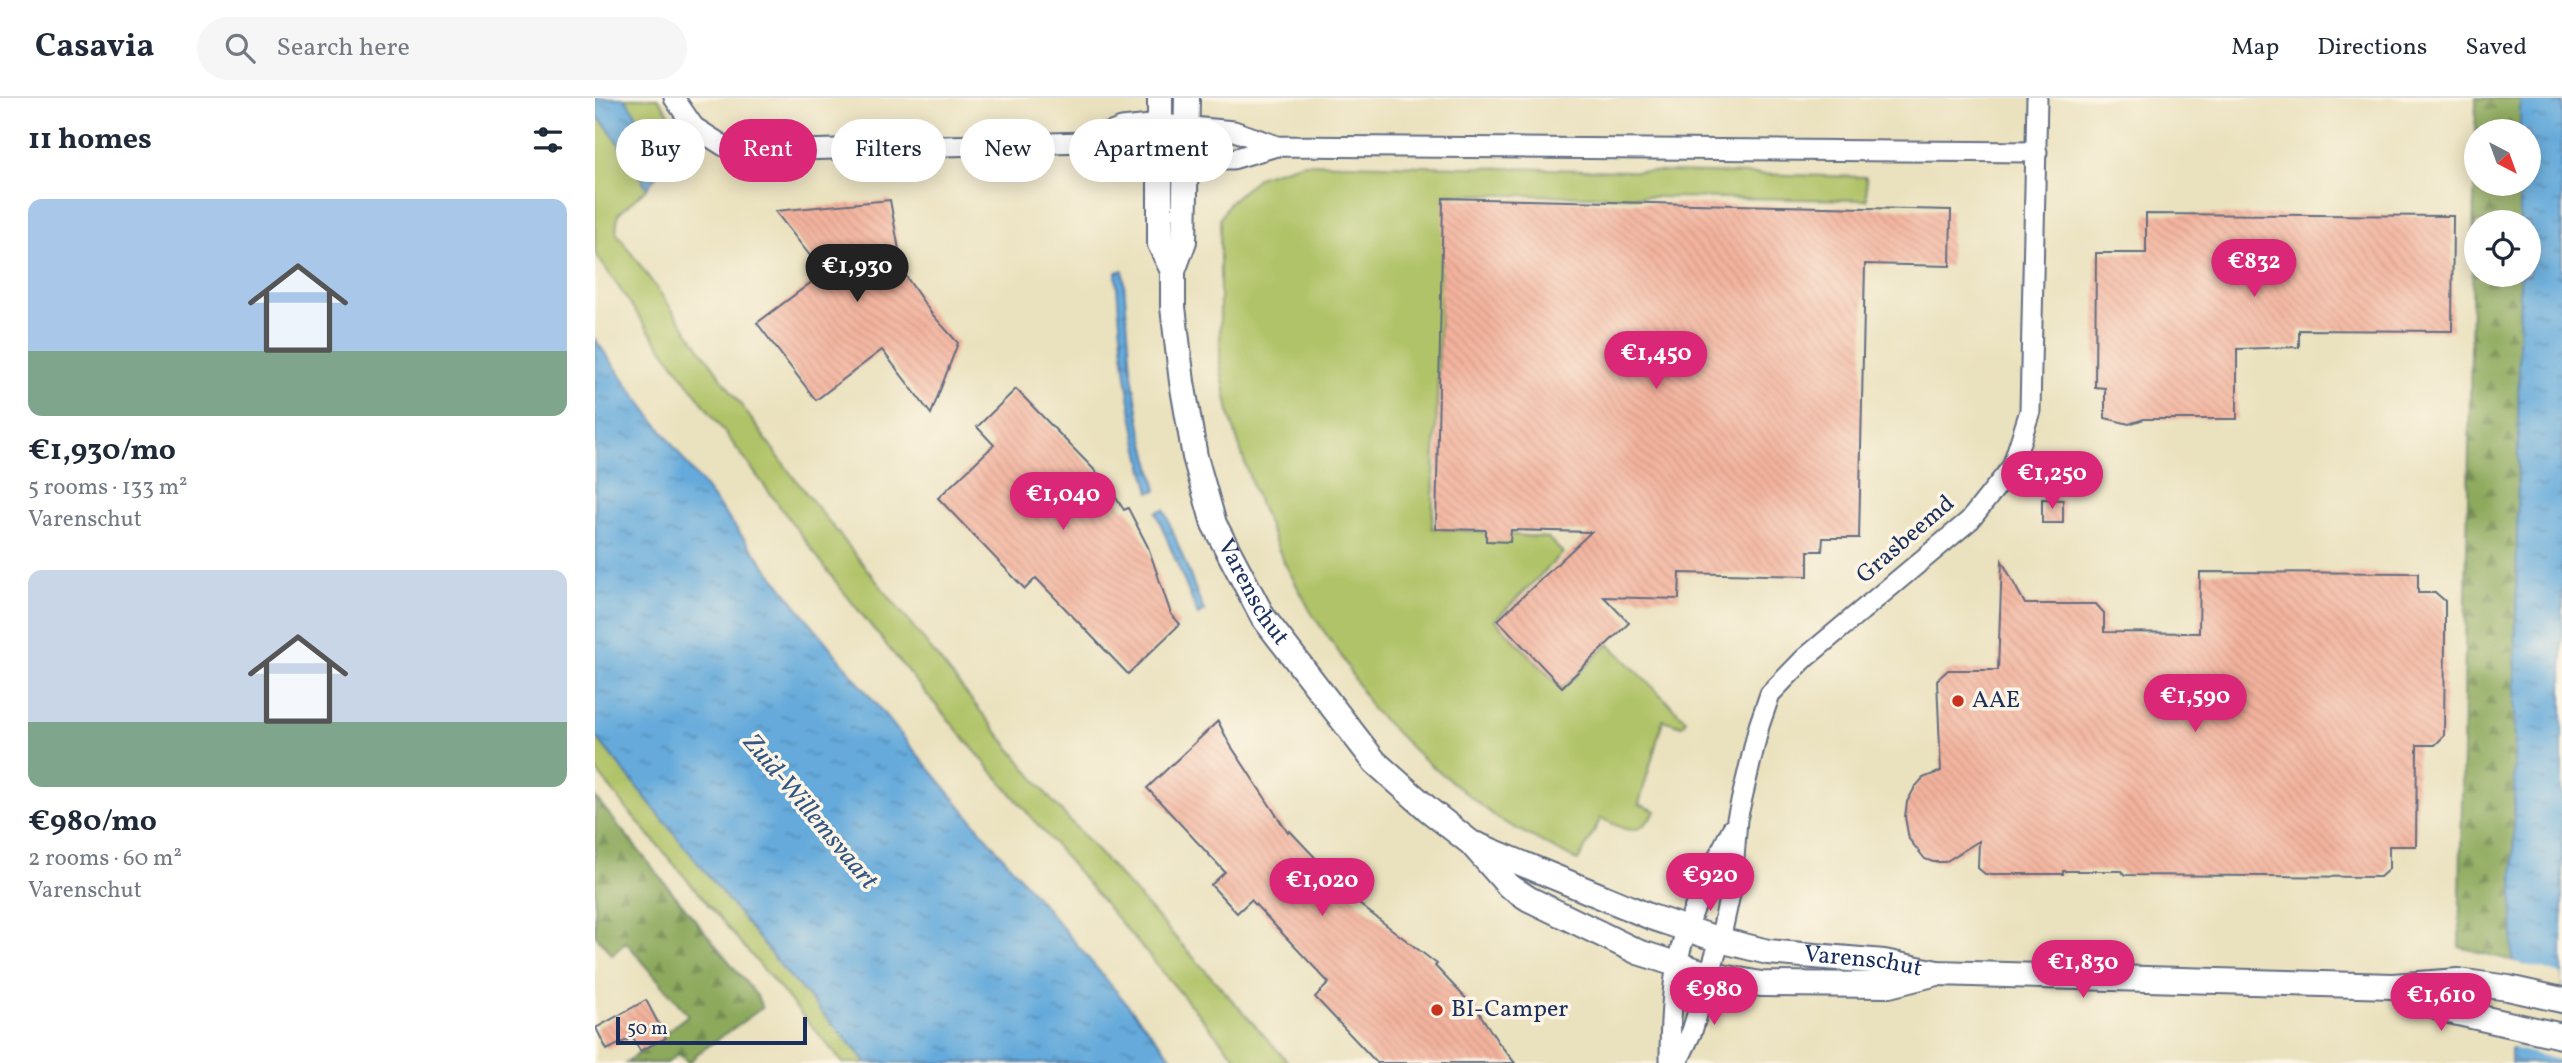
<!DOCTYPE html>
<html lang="en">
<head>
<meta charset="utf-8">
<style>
	body { margin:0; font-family:Vollkorn,serif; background:#f6f6f7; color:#1f2937; height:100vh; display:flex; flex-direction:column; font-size:26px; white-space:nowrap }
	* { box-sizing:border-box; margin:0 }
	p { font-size:23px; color:#747a83 }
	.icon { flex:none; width:38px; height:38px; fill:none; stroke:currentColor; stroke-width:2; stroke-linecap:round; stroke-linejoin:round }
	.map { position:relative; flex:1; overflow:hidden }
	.drawer { display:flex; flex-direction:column; background:#fff; width:595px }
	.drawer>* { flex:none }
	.guide { position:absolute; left:21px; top:21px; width:665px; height:63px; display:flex; gap:14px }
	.needle { width:46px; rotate:139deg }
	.controls { position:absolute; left:1869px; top:21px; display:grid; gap:14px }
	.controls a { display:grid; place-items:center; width:77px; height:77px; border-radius:50%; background:#fff; box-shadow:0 4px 18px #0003; font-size:35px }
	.scale { position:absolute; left:21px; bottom:18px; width:191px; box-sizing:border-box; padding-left:7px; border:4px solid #1b2f5e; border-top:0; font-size:19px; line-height:24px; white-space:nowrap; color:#1b2f5e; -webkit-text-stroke:5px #fcf5e5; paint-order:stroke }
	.price { position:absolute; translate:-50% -60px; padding:0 16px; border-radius:24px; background:#db2777; color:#fff; font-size:23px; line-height:46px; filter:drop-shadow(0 2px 4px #0008) }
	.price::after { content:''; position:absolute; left:50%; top:42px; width:21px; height:16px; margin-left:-10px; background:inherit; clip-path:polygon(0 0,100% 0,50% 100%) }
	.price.on { background:#222; color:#fff }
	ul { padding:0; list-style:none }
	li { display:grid; align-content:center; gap:14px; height:371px; padding:0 28px }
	li span { display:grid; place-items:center; height:217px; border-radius:14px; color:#555 }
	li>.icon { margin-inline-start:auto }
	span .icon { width:126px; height:126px; fill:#fffc; stroke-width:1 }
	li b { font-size:30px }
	h2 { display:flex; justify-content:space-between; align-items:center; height:84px; padding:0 28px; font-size:30px }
	.chip { padding:0 24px; border-radius:32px; background:#fff; box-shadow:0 4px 18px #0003; font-size:24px; line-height:63px }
	.chip.on { background:#db2777; color:#fff }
	header { display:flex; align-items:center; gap:42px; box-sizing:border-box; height:98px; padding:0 35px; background:#fff; border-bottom:2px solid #e0e1e3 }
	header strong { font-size:33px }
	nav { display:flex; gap:38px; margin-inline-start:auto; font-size:24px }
	.search { width:490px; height:63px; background:#f6f6f7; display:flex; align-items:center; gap:18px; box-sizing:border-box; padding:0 24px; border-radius:38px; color:#747a83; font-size:26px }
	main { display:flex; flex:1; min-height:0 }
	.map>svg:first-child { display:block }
	.green { fill:#b0c367; stroke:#667962; stroke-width:2 }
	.forest { fill:url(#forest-firs); stroke:#546c5d; stroke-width:2 }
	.water { fill:url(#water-ripples); stroke:#406c9c; stroke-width:2 }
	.pier { fill:#eae1be }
	.building { fill:url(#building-back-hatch) }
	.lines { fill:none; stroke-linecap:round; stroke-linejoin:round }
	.minor-casing { stroke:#636d80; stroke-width:23 }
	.tertiary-casing { stroke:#636d80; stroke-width:28 }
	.minor { stroke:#fff; stroke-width:19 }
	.tertiary { stroke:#fff; stroke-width:24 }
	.poi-dot { fill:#c8321e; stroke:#fcf5e5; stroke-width:2.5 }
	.labels { text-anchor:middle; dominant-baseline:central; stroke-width:7; stroke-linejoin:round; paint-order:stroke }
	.street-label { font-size:24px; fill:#1b2f5e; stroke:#fcf5e5 }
	.poi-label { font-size:24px; fill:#1b2f5e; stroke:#fcf5e5; text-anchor:start }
	.water-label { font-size:26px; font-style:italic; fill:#315484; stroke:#fcf5e5 }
</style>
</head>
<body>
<header>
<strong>Casavia</strong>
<div class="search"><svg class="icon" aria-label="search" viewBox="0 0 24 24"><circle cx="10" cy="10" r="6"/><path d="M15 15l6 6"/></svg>Search here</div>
<nav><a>Map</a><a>Directions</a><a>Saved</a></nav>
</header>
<main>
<section class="drawer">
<h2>11 homes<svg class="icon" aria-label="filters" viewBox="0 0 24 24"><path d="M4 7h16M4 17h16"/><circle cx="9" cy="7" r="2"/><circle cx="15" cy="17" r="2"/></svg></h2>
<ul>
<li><span style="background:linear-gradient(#a9c7e8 70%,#7fa58c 0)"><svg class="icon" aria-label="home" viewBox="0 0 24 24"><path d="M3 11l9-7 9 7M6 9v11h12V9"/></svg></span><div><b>€1,930/mo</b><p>5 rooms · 133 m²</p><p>Varenschut</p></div></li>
<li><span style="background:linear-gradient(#c9d6e8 70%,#7fa58c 0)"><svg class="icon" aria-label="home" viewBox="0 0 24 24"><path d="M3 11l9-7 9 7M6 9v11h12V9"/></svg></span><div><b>€980/mo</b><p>2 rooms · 60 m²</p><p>Varenschut</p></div></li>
</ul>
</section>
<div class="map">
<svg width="1967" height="965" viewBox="0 0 1967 965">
	<defs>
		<pattern id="forest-firs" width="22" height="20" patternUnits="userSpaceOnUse" patternTransform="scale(1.75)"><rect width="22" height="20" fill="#8ca95c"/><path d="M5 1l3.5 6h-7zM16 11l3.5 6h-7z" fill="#728a4f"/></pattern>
		<pattern id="water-ripples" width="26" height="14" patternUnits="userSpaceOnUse" patternTransform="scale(1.75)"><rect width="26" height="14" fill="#65aadb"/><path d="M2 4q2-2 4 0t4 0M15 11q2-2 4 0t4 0" fill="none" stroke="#528bb5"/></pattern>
		<pattern id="building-back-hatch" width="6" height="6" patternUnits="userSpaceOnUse" patternTransform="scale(1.75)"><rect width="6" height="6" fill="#f3b29c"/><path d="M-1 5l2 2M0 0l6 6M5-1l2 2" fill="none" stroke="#d09989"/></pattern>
	</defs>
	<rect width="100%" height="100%" fill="#fcf5e5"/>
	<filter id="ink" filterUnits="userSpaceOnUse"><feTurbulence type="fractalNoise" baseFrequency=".0143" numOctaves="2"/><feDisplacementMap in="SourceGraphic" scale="14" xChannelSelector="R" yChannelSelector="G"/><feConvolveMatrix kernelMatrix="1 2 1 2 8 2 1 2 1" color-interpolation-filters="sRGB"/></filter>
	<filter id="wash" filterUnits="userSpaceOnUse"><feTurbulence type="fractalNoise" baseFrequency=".00686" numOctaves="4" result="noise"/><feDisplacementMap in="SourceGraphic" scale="28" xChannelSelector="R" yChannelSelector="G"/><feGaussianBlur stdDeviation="1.57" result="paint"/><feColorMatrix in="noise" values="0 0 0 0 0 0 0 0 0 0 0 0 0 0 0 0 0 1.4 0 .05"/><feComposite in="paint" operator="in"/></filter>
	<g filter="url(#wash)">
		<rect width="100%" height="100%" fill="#eae1be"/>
		<path class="green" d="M30,0H63L93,43L69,59Z
			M0,16L12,29L44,75L52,90L23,116L21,134L196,376L458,704L694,965H646L628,945L318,580L247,492L52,230L0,155Z
			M709,65L1271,79L1272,102L850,96L837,430L953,440L968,455L900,522L967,591L1014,546L1091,622L1087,628L1068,622L1044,706L1061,713C1042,741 1032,733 1006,720L983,763L903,721L826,659L777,611L745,556L717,516L688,462L659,393L635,319L625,267V121L634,105L665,78Z
			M0,637L189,872L272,965H248L32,711L0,671Z"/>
		<path class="forest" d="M1881,0H1925V33H1881V86H1925V124H1881V177H1925L1918,863L1864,849Z
			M0,699L162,898L167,910L102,956L94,965L84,956L72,965H31L93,917L31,844L17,857L0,837Z"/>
		<path class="water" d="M0,0H30L69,59L66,72L52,90L44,75L12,29L0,16Z
			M1925,0H1967V965H1916L1925,177H1934V124H1925V86H1934V33H1925Z
			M528,172L536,270L546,330L562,392L555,394C534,322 526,248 521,174Z
			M0,241C180,493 382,729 582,965H272L189,872L0,637Z
			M569,411L609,513L603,517L561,414Z"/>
		<path class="pier" d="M1915,863L1967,876V963L1913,949Z"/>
		<g id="blocks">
			<path class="building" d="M848,100L1356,112L1355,168L1270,166L1264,440H1228L1227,453H1213V478L1085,475L1084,501L1009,499L1034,525L967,589L903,522L996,434L916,432L915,444L891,443V432L841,431Z
				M295,102L308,174L336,215L363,245L336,316L287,252L221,302L162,225L226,177L218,167L220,164L180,113Z
				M1551,116L1858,118L1857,233L1704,232V249L1642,251V321H1549L1534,326L1510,320V290L1500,289L1501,155H1551Z
				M421,291L510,383L529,412L533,410L553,449L576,516L585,526L533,576L441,480L430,491L343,400L399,347L382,329Z
				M1447,401L1468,402V425H1447Z
				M1407,463L1430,506H1501L1509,515V534L1604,535L1605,474L1823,475V495H1841L1850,503V538L1849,638L1840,647H1822L1821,748H1794V771L1785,779L1530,777L1526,773H1468V776H1390L1383,770L1384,743L1350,764H1338L1330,761L1314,741L1310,719L1312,704L1320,689L1328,680L1346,673L1342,582L1353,572H1403Z
				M623,623L634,645L693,735L695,733L764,806L842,866L840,868L883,913L903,944L920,965H782L720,899L734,885L656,802L642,815L616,787L630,774L552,690Z
				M51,902L71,940L45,953L38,939L12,952L1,930Z"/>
		</g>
	</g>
	<g filter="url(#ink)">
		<use href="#blocks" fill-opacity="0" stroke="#636d80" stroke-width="2"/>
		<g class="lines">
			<defs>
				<path id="minor" d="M79,0L99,29L129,48L168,53L490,44L527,30L565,26L639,33L682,48
					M490,44L527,60L638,61L682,48L1442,54
					M1075,965C1075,932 1076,899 1082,867C1091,819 1116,774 1137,731
					M1082,965L1097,933L1125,842L1137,787L1142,721L1164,628L1175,596L1210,560L1375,422L1417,369L1435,313L1442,0"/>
				<g id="tertiary">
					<path d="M565,0V146L578,173"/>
					<path id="s1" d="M592,0L589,143L578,173V209L587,284L600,359L619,426L668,519L780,664L834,712L876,745L914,788L934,801L1043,854L1116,877L1166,886L1294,887L1342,875"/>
					<path id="s2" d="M882,747L1056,819L1125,842L1173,854L1289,864L1342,875L1798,888L1863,883L1913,890L1967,902"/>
					<path d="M1799,888L1850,912L1967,938"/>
				</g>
			</defs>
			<use href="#minor" class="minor-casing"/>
			<use href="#tertiary" class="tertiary-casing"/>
			<use href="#minor" class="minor"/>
			<use href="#tertiary" class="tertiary"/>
		</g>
	</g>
	<g class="poi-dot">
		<circle cx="1363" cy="603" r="7"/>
		<circle cx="842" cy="912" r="7"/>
	</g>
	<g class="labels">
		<g class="street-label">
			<text transform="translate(1311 442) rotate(-41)">Grasbeemd</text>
			<text stroke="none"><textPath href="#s1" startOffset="511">Varenschut</textPath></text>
			<text stroke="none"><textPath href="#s2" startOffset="406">Varenschut</textPath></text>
		</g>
		<g class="poi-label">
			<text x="1377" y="603">AAE</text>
			<text x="856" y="912">BI-Camper</text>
		</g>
		<g class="water-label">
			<text transform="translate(215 714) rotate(50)">Zuid-Willemsvaart</text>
		</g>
	</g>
</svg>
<div class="controls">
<a><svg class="needle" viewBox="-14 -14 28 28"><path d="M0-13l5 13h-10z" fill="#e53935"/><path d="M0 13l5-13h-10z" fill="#747a83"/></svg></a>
<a><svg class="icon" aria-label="locate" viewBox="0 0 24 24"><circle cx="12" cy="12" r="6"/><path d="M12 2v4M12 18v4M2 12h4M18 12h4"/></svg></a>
</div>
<div class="scale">50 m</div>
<b class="price" style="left:1659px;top:201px">€832</b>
<b class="price on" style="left:262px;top:206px">€1,930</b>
<b class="price" style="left:1061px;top:293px">€1,450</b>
<b class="price" style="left:1457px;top:413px">€1,250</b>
<b class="price" style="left:468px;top:434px">€1,040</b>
<b class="price" style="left:1600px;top:636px">€1,590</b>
<b class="price" style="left:1115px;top:815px">€920</b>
<b class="price" style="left:727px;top:820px">€1,020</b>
<b class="price" style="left:1488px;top:902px">€1,830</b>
<b class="price" style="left:1119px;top:929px">€980</b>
<b class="price" style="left:1846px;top:935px">€1,610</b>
<div class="guide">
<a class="chip">Buy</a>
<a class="chip on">Rent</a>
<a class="chip">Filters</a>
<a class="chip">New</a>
<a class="chip">Apartment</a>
</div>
</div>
</main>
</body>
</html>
